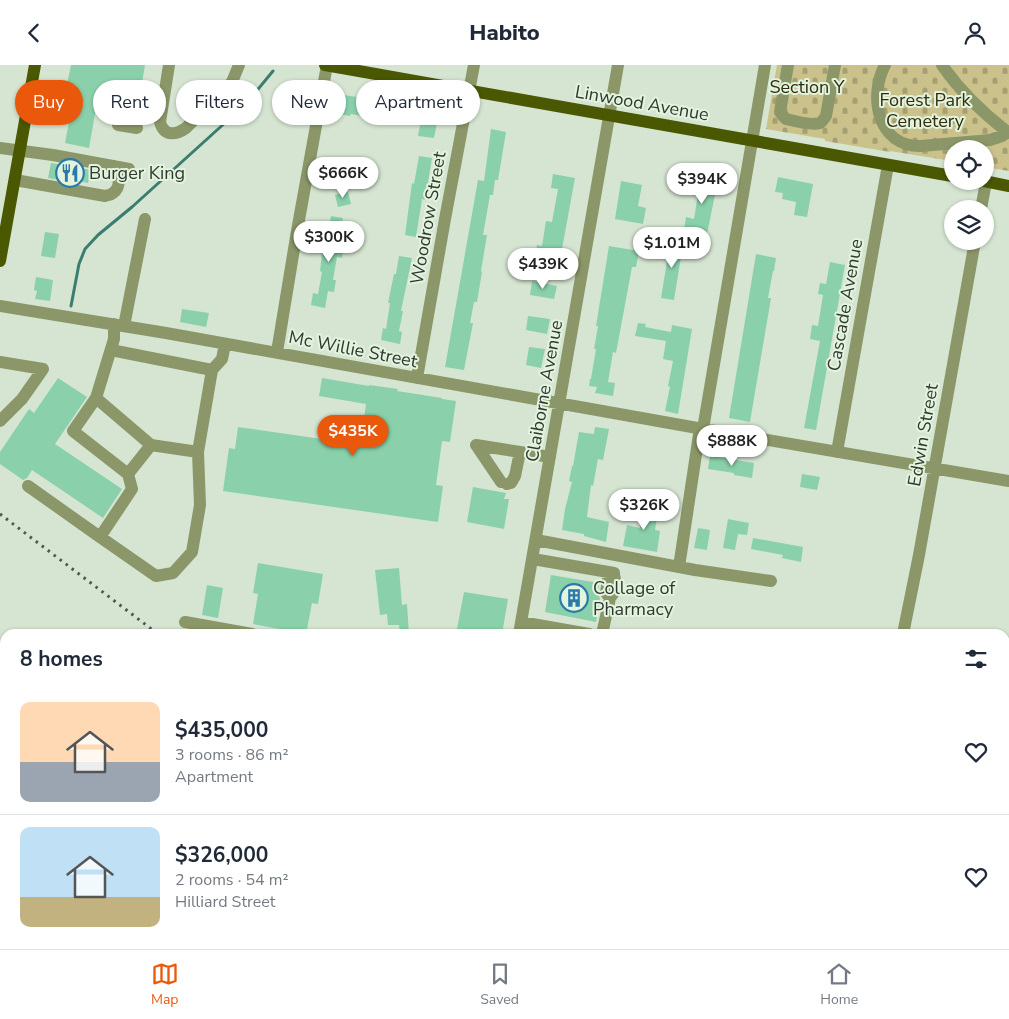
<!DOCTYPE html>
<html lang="en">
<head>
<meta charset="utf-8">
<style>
	body { margin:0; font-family:"Nunito Sans",sans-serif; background:#f6f6f7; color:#1f2937; height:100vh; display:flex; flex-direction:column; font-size:19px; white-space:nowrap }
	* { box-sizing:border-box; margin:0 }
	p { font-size:16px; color:#747a83 }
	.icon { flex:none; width:28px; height:28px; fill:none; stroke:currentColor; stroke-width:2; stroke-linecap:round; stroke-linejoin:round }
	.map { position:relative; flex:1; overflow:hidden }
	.details { position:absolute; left:0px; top:564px; width:1010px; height:321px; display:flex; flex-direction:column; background:#fff; border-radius:15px 15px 0 0; box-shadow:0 1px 4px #0004 }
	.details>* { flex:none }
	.hud { position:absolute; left:15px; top:15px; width:500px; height:45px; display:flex; gap:10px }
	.tools { position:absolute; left:944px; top:75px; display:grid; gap:10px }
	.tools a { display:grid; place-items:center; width:50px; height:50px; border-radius:50%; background:#fff; box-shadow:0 1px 4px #0004; font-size:25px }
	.price { position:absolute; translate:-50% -42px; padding:0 11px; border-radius:18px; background:#fff; color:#222; font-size:16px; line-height:32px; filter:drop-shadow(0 1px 2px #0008) }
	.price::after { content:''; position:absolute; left:50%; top:30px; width:15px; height:11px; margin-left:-8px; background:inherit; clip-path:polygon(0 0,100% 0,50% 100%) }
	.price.selected { background:#ea580c; color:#fff }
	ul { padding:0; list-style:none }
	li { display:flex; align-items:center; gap:15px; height:125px; padding:0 20px }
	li+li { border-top:1px solid #e0e1e3 }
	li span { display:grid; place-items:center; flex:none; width:140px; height:100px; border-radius:10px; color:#555 }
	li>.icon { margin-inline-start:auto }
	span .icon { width:60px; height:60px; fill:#fffc; stroke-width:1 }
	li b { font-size:21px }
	h2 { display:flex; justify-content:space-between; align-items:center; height:60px; padding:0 20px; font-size:21px }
	.pill { padding:0 18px; border-radius:22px; background:#fff; box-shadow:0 1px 4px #0004; font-size:18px; line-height:45px }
	.pill.selected { background:#ea580c; color:#fff }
	header { display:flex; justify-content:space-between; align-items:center; height:65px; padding:0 20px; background:#fff; font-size:22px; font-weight:800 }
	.menu { display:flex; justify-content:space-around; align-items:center; height:70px; border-top:1px solid #e0e1e3; background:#fff; font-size:14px; color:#747a83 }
	.menu a { display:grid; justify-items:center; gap:2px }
	.menu .selected { color:#ea580c }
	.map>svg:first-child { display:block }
	.cemetery { fill:url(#cemetery-stones) }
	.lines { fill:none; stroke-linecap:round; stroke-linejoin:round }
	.stream { stroke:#3b7d70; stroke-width:3 }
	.building { fill:#8ad1ab }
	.minor { stroke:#8b9768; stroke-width:12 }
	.major { stroke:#495801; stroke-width:12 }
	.rail { stroke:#4f584e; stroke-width:3; stroke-dasharray:2.5 5; stroke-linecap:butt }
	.labels { text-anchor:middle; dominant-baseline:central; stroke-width:4; stroke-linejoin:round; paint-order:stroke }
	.park-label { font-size:18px; fill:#312c0c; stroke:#e2f3de }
	.street-label { font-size:18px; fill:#313830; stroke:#e2f3de }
	.poi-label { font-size:18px; fill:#313830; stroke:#e2f3de; text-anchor:start }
</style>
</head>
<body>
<header><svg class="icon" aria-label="back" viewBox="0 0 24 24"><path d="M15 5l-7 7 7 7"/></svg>Habito<svg class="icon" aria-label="person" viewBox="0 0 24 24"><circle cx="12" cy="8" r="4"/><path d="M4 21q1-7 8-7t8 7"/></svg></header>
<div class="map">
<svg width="1009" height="884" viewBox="0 0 1009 884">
	<defs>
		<pattern id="cemetery-stones" width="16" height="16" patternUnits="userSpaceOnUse" patternTransform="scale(1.25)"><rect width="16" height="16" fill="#cbc28b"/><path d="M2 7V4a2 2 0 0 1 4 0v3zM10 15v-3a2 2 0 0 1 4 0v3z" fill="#a59f72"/></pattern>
	</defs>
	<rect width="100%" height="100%" fill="#d5e5d1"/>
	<path class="cemetery" d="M777,0H1009V106L985,102V84H952V96L890,86V87L825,76V74L766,64Z"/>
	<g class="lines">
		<path class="stream" d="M71,241L79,199L85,184L98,170L132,142L227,56L254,29L273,6"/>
	</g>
	<path class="building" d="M71,0H145L139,36L121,33L120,36L98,32L89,83L65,78L76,20L67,19Z
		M343,30L371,34V35L388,38L385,57L373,54V53L351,49L350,51L339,49Z
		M430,36L441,38L434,73L418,71L421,55L427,56Z
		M491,64L506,67L498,115H495L493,130H490L483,170H487L481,206L482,207L477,237H474L470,258H473L464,305L445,302L478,115L484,116Z
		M419,91L432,93L425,135L422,134L416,172L405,170L412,118L414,119Z
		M51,98L91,105L88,118L78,116V118L48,113Z
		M553,109L575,113L562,184L563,185L561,199L535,194L537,180L542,181L546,156L552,157L558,124L551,123Z
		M694,110L718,115L707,169L684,165L686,152L694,154L699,123L692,122Z
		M778,112L813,119L807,152L794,150L796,137L782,134L783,128L775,127Z
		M621,116L642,120L638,141L646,143L643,159L615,154Z
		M348,127L351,139L338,142L335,130Z
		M331,151L343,153L338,180L344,181L342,193L337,192L333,215H336L334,227L328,226L325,243L311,240L313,228L318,229L322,207L320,206L322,189L324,178H327Z
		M45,167L59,169L55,193L41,191Z
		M671,172L684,174L674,235L661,233Z
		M609,181L639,186L636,202H632L616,288L613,287L608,317L615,318L613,331L595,328L597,322L589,321L590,314H591L596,284H594L598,261H596Z
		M756,189L776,193L774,206H773L768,233H771L750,357L729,353Z
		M399,191L412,193L401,246H403L399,266L402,267L400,279L381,275L383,263L386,264L390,238H388L394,209H396Z
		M830,197L845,200L816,365L804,363L820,276L810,274L812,260L818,261L823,230L818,229L820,218L826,219Z
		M36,212L53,215L50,236L35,234L37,226L34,225Z
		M532,216L557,221L554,234L530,230Z
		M182,244L209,248L206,262L180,257Z
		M528,251L550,254L547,269L526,265Z
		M638,258L646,259L645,262L671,267L672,260L692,264L678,349L665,346L670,322L668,321L673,296L663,294L666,276L635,271Z
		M529,282L545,284L541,303L526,300Z
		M58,313L87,332L55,379L122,424L103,453L32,405L27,413L23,415L0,399V387L29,344L34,348Z
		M322,313L369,321V320L398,324L397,326L442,333V334L456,336L450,377L442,376L436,420L443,421L438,457L223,426L229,383L235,384L238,362L377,382L379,366L363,363L366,339L319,331Z
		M595,362L609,364L603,395L598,394L593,421L591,420L587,452L609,457L606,477L584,471V469L562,465L565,444L572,417L569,416L572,401H573L579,367L594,369Z
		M710,391L754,398L752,413L734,410V408L708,404Z
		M802,409L820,412L817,425L800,422Z
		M473,422L506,428L504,434H509L504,464L467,457Z
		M644,439L659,442L655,465L660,466L657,487L623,481L627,460L640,463Z
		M728,454L749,458L747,470L738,469L735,485L723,483Z
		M698,463L710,465L707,485L694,483Z
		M753,473L803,482L801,497L782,493L783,490L751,484Z
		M258,498L323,509L318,539L312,538L306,569L253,559L258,529L253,528Z
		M399,503L402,540L407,539L409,569H400L399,560H388L387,549L380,550L375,505Z
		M551,510L599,518L598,527L600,534L596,557L545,547Z
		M207,520L223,523L218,553L202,550Z
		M464,527L508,534L502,569H456Z"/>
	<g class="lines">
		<path class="minor" d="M169,0L160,57C164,72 176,70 186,63L232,17L239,0
			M788,0L780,47L784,52L786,54C794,56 813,61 820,58C823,56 824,54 826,51L835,0
			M885,0C868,32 878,82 921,81L990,75L1002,71L1008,67
			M942,0C960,26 984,49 1009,68
			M118,60L137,63
			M0,83L53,90L129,104
			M15,115L105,131C108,130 111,130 113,128C122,122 119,108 114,101
			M981,144L986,117
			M0,241L166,268L703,364L1009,416
			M124,261L145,154
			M111,285L212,305L198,387L151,380L96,333L114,274V259
			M277,287L297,166L327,0
			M0,297L43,304L22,334L0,356
			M212,305L222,294L225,279
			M417,313L445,154L474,0
			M96,333L73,366L128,409L151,380
			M703,364L765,0
			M837,387L888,100
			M501,417L476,380L520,387
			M507,419L511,418L515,411L520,387L550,392
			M28,421L100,472L132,424L128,409
			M100,472L156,511L173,508L192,487L200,440L198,387
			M536,475L695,505L771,516
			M533,494L614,508C614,511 615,513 615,515C617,521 614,529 610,533L606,528L608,514L613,512
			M679,502L700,363
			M185,557L252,569
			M521,557L589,569
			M519,569L618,0
			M602,569L610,533
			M903,569L919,490L975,176
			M1005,610L1009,611
			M0,768L5,769
			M0,836L5,837
			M0,867L5,868
			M75,880L98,884
			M464,884V880"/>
		<path class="major" d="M325,0L952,111
			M984,116L1009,121
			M0,196L35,0"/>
		<path class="rail" d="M0,449L158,569
			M0,604L5,610
			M226,880L229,884
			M247,880L250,884
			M263,880L266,884
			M562,880L567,884"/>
	</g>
	<defs>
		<symbol id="restaurant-ring" viewBox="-11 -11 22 22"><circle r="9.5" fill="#e2f3de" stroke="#297aab" stroke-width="1.5"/><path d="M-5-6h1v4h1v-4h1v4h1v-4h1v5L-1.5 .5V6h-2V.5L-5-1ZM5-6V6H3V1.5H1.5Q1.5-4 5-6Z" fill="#297aab"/></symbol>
		<symbol id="building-ring" viewBox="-11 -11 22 22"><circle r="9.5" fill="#e2f3de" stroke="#297aab" stroke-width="1.5"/><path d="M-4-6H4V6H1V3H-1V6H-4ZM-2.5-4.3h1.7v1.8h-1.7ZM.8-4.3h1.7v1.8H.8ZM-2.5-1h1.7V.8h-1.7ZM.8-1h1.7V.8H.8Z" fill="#297aab"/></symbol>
	</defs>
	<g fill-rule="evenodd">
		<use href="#restaurant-ring" x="54" y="92" width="32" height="32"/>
		<use href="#building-ring" x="558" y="517" width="32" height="32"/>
	</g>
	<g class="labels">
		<g class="park-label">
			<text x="807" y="22">Section Y</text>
			<text x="925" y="35">Forest Park<tspan x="925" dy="21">Cemetery</tspan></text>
		</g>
		<g class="street-label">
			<text transform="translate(642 38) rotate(10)">Linwood Avenue</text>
			<text transform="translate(428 153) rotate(-80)">Woodrow Street</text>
			<text transform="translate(845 240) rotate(-80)">Cascade Avenue</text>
			<text transform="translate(353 284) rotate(11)">Mc Willie Street</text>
			<text transform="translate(544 326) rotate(-80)">Claiborne Avenue</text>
			<text transform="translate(923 370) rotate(-80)">Edwin Street</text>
		</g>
		<g class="poi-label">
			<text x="89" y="108">Burger King</text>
			<text x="593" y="523">Collage of<tspan x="593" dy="21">Pharmacy</tspan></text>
		</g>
	</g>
</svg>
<div class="tools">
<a><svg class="icon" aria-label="locate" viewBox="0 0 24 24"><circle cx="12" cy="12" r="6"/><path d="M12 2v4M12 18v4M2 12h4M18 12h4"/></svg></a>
<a><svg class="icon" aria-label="layers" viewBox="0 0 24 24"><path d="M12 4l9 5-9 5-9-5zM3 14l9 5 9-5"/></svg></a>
</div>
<b class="price" style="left:343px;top:134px">$666K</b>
<b class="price" style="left:702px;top:140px">$394K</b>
<b class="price" style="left:329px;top:198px">$300K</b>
<b class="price" style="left:672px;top:204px">$1.01M</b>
<b class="price" style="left:543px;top:225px">$439K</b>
<b class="price selected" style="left:353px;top:392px">$435K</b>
<b class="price" style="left:732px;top:402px">$888K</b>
<b class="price" style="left:644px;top:466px">$326K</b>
<div class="hud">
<a class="pill selected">Buy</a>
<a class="pill">Rent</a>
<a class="pill">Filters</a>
<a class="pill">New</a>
<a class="pill">Apartment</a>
</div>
<section class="details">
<h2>8 homes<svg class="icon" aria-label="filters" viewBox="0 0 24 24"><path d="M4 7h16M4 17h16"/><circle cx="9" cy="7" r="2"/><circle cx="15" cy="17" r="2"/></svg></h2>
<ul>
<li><span style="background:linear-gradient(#ffd9b3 60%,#9aa5b1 0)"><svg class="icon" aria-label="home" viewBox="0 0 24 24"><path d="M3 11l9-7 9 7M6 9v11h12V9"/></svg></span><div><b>$435,000</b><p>3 rooms · 86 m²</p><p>Apartment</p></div><svg class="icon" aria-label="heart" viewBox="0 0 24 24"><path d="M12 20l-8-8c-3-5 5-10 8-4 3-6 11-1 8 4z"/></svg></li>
<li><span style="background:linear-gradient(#bfe0f5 70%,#c2b280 0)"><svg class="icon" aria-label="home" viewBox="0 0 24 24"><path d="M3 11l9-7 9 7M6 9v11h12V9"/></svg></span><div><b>$326,000</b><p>2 rooms · 54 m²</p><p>Hilliard Street</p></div><svg class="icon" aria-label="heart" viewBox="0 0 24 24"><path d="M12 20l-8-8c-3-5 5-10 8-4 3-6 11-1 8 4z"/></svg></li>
</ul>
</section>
</div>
<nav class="menu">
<a class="selected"><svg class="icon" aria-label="map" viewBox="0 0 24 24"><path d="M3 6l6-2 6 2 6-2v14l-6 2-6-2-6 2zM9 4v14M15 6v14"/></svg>Map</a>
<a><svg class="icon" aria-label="saved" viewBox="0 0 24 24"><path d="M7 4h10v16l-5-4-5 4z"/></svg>Saved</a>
<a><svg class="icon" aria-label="home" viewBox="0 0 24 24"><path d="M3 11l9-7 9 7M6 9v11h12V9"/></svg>Home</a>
</nav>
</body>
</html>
